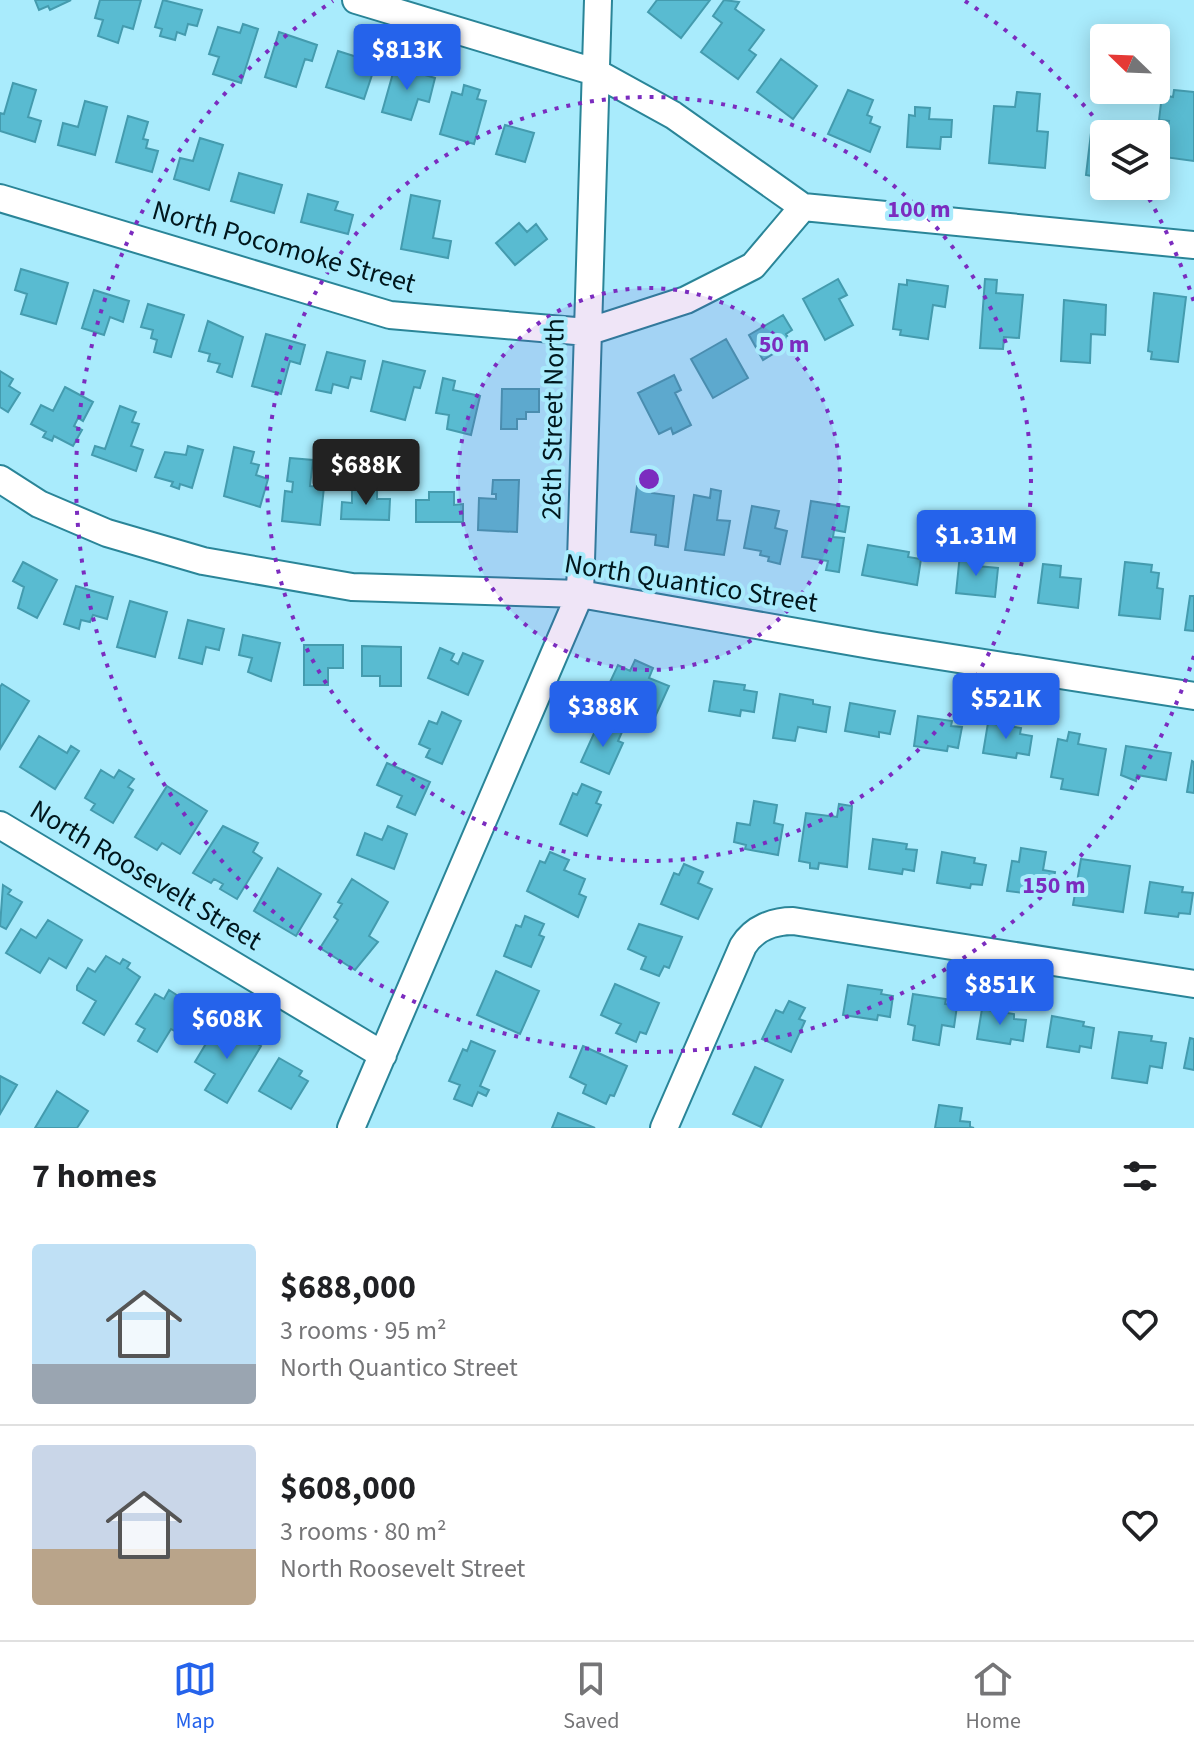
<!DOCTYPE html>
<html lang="en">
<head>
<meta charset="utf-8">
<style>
	body { margin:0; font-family:"Source Sans 3",sans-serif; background:#f6f6f6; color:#202124; height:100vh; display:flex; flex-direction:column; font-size:30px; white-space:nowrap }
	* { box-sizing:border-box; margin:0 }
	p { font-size:26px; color:#757577 }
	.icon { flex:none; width:44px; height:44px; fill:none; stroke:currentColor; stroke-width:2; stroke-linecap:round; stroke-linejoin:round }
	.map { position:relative; height:1128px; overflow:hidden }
	.drawer { display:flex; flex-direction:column; background:#fff; flex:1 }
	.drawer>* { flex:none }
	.needle { width:52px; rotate:293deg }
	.fabs { position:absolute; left:1090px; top:24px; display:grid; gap:16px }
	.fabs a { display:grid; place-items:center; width:80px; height:80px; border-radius:8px; background:#fff; box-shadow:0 4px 20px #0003; font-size:40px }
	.price { position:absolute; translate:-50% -68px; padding:0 18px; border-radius:8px; background:#2563eb; color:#fff; font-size:26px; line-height:52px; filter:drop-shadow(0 2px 4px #0008) }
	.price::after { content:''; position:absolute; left:50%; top:48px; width:24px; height:18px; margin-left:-12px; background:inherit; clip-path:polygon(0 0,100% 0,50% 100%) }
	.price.active { background:#222; color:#fff }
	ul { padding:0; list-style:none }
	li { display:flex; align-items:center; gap:24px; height:200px; padding:0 32px }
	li+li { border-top:2px solid #e0e0e0 }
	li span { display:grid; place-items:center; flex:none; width:224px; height:160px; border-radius:8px; color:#555 }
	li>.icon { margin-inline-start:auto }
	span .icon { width:96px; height:96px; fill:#fffc; stroke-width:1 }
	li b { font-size:34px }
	h2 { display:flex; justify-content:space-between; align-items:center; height:96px; padding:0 32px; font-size:34px }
	.menu { display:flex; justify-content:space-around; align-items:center; height:112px; border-top:2px solid #e0e0e0; background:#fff; font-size:22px; color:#757577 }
	.menu a { display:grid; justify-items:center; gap:4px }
	.menu .active { color:#2563eb }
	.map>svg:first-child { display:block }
	.building { fill:#59bbd1; stroke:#449bae; stroke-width:2 }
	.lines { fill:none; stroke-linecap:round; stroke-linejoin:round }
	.minor-casing { stroke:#2a8598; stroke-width:30 }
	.minor { stroke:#fff; stroke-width:26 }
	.ring { fill:none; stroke:#7b2cbf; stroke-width:4; stroke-dasharray:4 8 }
	.labels { text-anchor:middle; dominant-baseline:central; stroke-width:8; stroke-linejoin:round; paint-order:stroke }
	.street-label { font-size:28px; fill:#00171d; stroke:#a9ebfc }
	.centre { fill:#7b2cbf; stroke:#a9ebfc; stroke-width:4 }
	.ring-label { font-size:24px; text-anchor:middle; font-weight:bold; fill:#7b2cbf; stroke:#a9ebfc; stroke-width:8; stroke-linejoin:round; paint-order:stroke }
</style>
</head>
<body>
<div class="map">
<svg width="1194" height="1128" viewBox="0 0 1194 1128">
	<rect width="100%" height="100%" fill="#a9ebfc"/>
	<path class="building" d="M35,0H71L50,10L48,6L39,10Z
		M100,0H141L133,29L123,26L118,43L98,36L103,20L95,18Z
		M163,0L202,10L197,26L188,24L185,35L177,32L175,40L160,36L162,29L155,27Z
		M657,0H710L681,38L648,12Z
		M724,0L739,2L735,9L764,30L749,50L756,55L738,79L701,52L722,23L713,16Z
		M243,24L258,29L241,83L213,74L219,57L209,54L218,27L240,33Z
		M279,32L317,45L312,61L305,59L296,87L265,77Z
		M338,51L376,63L364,99L326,87Z
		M781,59L817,86L793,119L757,92Z
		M395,66L435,78L429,102L418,99L411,120L382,112Z
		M13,83L36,90L28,117L41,121L35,142L0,131V113L4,114Z
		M464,85L480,90L477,99L486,101L474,144L440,134L452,92L462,95Z
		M848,90L873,100L867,115L872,117L870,123L880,127L870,152L828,134Z
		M1174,90L1194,92V161L1164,157L1169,121L1159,120L1162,95L1173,97Z
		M1017,92L1040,94L1037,131L1048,132L1045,168L989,163L994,106L1015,107Z
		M85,101L107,107L95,155L58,145L63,123L78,127Z
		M915,107L930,108L929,119L952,120L951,137H941L940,149L907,147L909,115L915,116Z
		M128,116L148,122L143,139L148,140L146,148L158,151L152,172L116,162Z
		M505,125L534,133L525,162L496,154Z
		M1091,133L1104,134V186L1096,185L1097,177L1086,175Z
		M200,138L223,145L209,190L174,179L180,158L193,161Z
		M239,173L282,185L274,213L231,201Z
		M308,194L338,202L335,210L353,215L348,234L301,222Z
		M411,195L440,201L433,238L451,241L448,258L401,249Z
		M519,223L527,232L536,224L547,239L515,265L496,243Z
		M21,269L68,283L56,324L21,314L27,294L15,290Z
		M838,279L847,295L839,299L853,325L825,340L803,299Z
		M985,279L997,280L996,293L1023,295L1019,338L1004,337L1003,349L980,348Z
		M907,280L948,286L945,307L933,305L928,339L900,335L901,330L893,329L899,284L907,285Z
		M94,290L129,301L123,322L110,317L104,335L82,328Z
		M1154,293L1186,297L1178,362L1151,359L1152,352L1148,351Z
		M1064,300L1106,305L1105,335L1091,334L1090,363L1061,361Z
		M148,304L184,315L171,357L154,352L157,340L151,338L153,330L141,327Z
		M783,315L792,330L786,334L791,343L763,360L749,335Z
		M208,321L243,337L232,377L217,372L220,364L208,361L210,354L199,351Z
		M266,334L305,345L300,364L290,361L281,394L252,386Z
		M726,339L748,378L713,398L691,359Z
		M327,352L365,361L361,379L351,377L348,388L333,384L331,393L316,390Z
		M383,361L425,371L420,388L414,387L405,420L371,411Z
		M0,371L13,379L9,386L20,393L8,412L0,407Z
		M674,375L681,390L675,393L691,425L673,434L671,428L659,434L638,393Z
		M443,378L455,381L453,390L480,396L471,435L447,429L449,415L436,413Z
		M65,387L93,402L83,421L78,418L74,426L82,430L73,446L54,436L52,441L43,437L46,432L31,424L41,405L53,411Z
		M502,389H539V412H526V419H517V429H501Z
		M120,406L136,412L132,422L139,424L131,446L143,450L136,471L92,455L95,446L105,449Z
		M188,446L203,450L192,488L180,484L179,489L171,486L173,482L155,477L165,452L186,455Z
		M234,447L254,452L251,463L259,465L256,475L268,479L260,507L224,496Z
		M290,458L313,460L310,486L324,487L320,525L282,521L285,491L292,492L293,482L287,481Z
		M493,480H519L517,532L478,530L479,498L496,499V494H492Z
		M637,486L652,488V493L674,496L668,547L655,545L656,535L631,532Z
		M711,489L721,491L717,520L730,521L724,555L685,550L694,495L710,498Z
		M352,490H377V499H390L389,520L341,519L342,502L352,503Z
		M429,492H454V505L463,504V522H416V500H429Z
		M811,501L849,507L845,532L834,530L833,537L844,538L839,572L826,570L828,561L802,557Z
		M752,506L779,511L775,528L787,531L780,564L768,561L769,557L760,555L761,551L744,548Z
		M868,545L909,552L908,557L921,559L917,585L862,575Z
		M960,554L978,556L977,566L998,568L995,597L956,593Z
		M23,562L57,580L37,618L18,608L24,587L13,581Z
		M1125,562L1152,565L1151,572L1159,573L1157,588L1163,589L1160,619L1119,615Z
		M1043,564L1061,566L1060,577L1081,579L1078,608L1038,603Z
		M76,586L113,597L107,619L93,615L90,622L81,620L79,629L64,624Z
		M1190,596H1194V631L1185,630Z
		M130,601L167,612L155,657L117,647Z
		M188,620L224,629L219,650L206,647L202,664L179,658Z
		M243,635L280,643L271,681L248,672L252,658L239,655Z
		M304,645H343V668H328V685H304Z
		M362,646L401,647V686H380V676H362Z
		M440,648L454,654L451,660L458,664L463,653L483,661L468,695L428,678Z
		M635,660L653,668L649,678L669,686L655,717L604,695L618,665L630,671Z
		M714,681L745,685L744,690L757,692L754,712L741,710L740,716L709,711Z
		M2,684L29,701L0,749V687Z
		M780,694L813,700V704L830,707L826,732L798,727L795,741L773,738Z
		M850,703L895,711L890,734L879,732V737L845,731Z
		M442,712L461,721L442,764L426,757L430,749L419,744L429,721L437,724Z
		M918,716L952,721L951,726L962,727L958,748L948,746L947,751L914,746Z
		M988,723L1021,728L1020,734L1032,736L1029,755L1017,753L1016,758L983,753Z
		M604,724L622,732L618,741L623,743L609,774L581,762L595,731L599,733Z
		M1069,732L1080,734L1078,744L1106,749L1098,795L1061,789L1063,779L1051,777L1058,739L1067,741Z
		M39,736L67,753L71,746L79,751L55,789L20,767Z
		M1126,746L1171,753L1166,780L1137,775L1136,781L1121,775Z
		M1192,761L1194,762V793L1187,792Z
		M387,763L430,782L415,815L397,807L402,796L377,785Z
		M101,770L114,778L119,770L134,779L128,787L133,790L113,823L91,810L95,804L85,798Z
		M582,784L601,792L596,803L601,805L587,836L560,824L573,793L577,795Z
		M167,786L207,811L180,854L162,843L157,850L135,837Z
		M754,801L777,805L774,823L783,825L778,855L745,849L746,845L734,842L737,823L750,825Z
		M839,804L852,806L847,867L819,863L818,869L810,868V863L799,861L806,813L837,817Z
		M223,826L258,843L253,852L262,858L237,899L220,889L223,884L214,879L211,883L193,873Z
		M388,826L407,834L394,869L357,855L365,833L382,840Z
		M873,839L907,844L906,849L917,850L914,871L903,869L902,874L869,869Z
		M1021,848L1046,852L1043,870L1055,872L1052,892L1040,891V895L1007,891L1012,861L1019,862Z
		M550,852L569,860L564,870L585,879L579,894L586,897L578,917L527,891L540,861L545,863Z
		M942,852L975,858L974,863L986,865L982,885L971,884L970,888L937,883Z
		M1081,859L1130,866L1123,912L1073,905Z
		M684,864L703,872L698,883L712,889L698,919L661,904L674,873L679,875Z
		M278,868L321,894L296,936L254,911Z
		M352,879L388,902L369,936L378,942L355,970L320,948L338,920L334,917L342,904L338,902Z
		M1150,882L1183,887L1182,892L1193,893L1190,914L1179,913L1178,917L1145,913Z
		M3,885L11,890L8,894L22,902L6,929L0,926Z
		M525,916L544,924L539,935L544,937L531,967L504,956L516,925L521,927Z
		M48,920L82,940L66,968L49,958L40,973L6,953L21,929L36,938Z
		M639,924L682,937L669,968L664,966L659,976L641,969L646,957L628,949Z
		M106,956L120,964L123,959L130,963L127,968L140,977L104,1035L83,1023L96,1001L77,990V986L88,968L95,972Z
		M496,971L539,991L520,1034L477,1015Z
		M615,984L659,1003L646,1034L640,1032L636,1042L616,1033L621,1024L601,1015Z
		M848,985L882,990L881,994L893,996L890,1017L878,1015L877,1020L843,1015Z
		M169,990L203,1012L187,1038L171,1029L157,1052L138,1041L145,1029L136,1024L155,994L164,999Z
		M913,994L946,999L945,1004L957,1006L954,1027L942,1025L939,1045L913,1040L915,1026L908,1024Z
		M789,1001L805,1008L799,1019L805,1021L791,1052L762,1039L776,1010L783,1013Z
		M982,1009L1014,1014V1019L1026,1020L1023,1041L1011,1039L1010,1044L977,1039Z
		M1052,1016L1084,1022L1083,1026L1094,1028L1091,1048L1080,1046L1079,1052L1047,1047Z
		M228,1026L261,1046L227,1103L205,1090L215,1074L195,1062L213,1032L221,1037Z
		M1119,1032L1152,1036L1151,1041L1166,1043L1162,1068L1150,1066L1147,1083L1112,1078Z
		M1190,1038L1194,1039V1070L1184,1068Z
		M471,1041L495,1051L480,1086L489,1090L486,1096L478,1092L472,1106L454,1099L460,1085L449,1081L463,1049L467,1051Z
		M583,1046L627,1066L614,1096L610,1095L606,1104L583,1093L586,1085L570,1077Z
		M279,1058L302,1071L299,1076L308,1081L291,1109L259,1091Z
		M755,1067L783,1080L761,1127L733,1114Z
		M0,1076L17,1085L0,1114Z
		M57,1091L88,1111L77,1128H35Z
		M939,1105L962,1108L960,1121L970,1122V1127L974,1128H935Z
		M558,1113L595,1128H552Z"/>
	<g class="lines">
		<defs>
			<path id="minor" d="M356,0L595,72L673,115L803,207L1194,245
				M0,198L390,315L587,332L686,300L753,266L803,207
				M0,479L39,504L107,533L203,561L352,587L580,594L876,646L1194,696
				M0,825L383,1055
				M351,1128L580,594L598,0
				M664,1128L743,946C754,928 774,921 793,921L1194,984"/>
		</defs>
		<use href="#minor" class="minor-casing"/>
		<use href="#minor" class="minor"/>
	</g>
	<circle cx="649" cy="479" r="191" fill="#7b2cbf" fill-opacity=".12"/>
	<g class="ring">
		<circle cx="649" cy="479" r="191"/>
		<circle cx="649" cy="479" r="382"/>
		<path d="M1194 656A573 573 0 1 1 333 1M965 1A573 573 0 0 1 1104 130M1143 188A573 573 0 0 1 1194 302"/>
	</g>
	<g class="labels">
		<g class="street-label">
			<text transform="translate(284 247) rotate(16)">North Pocomoke Street</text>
			<text transform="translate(553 419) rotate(-89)">26th Street North</text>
			<text transform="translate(691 583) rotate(9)">North Quantico Street</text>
			<text transform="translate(146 875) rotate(31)">North Roosevelt Street</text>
		</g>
	</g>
	<circle cx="649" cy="479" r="12" class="centre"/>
	<g class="ring-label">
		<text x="919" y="217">100 m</text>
		<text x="784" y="352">50 m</text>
		<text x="1054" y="893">150 m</text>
	</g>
</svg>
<div class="fabs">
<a><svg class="needle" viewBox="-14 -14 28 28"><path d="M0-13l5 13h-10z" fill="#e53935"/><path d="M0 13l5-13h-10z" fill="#757577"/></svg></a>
<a><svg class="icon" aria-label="layers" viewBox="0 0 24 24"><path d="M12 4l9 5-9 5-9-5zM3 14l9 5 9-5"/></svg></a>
</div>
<b class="price" style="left:407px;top:92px">$813K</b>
<b class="price active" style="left:366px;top:507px">$688K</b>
<b class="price" style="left:976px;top:578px">$1.31M</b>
<b class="price" style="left:1006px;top:741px">$521K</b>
<b class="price" style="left:603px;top:749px">$388K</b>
<b class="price" style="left:1000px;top:1027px">$851K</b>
<b class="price" style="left:227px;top:1061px">$608K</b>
</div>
<section class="drawer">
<h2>7 homes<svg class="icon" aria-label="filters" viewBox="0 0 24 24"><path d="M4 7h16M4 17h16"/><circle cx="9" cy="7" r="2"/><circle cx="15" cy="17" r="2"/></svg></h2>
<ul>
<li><span style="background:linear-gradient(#bfe0f5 75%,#9aa5b1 0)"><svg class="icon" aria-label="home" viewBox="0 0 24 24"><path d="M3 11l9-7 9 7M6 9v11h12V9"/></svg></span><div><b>$688,000</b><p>3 rooms · 95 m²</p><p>North Quantico Street</p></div><svg class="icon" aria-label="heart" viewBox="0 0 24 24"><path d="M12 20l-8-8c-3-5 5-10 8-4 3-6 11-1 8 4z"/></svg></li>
<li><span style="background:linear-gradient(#c9d6e8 65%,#b9a48a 0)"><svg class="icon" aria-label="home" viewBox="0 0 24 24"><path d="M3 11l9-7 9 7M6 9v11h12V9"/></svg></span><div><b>$608,000</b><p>3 rooms · 80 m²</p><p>North Roosevelt Street</p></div><svg class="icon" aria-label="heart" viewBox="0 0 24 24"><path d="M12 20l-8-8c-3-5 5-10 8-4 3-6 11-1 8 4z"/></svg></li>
</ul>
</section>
<nav class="menu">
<a class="active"><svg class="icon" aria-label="map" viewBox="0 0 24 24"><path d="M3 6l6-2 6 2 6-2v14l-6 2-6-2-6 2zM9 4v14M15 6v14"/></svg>Map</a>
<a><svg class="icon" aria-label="saved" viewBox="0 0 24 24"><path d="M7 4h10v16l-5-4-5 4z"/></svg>Saved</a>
<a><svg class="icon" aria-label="home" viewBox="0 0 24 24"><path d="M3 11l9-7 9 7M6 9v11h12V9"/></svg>Home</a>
</nav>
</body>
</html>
